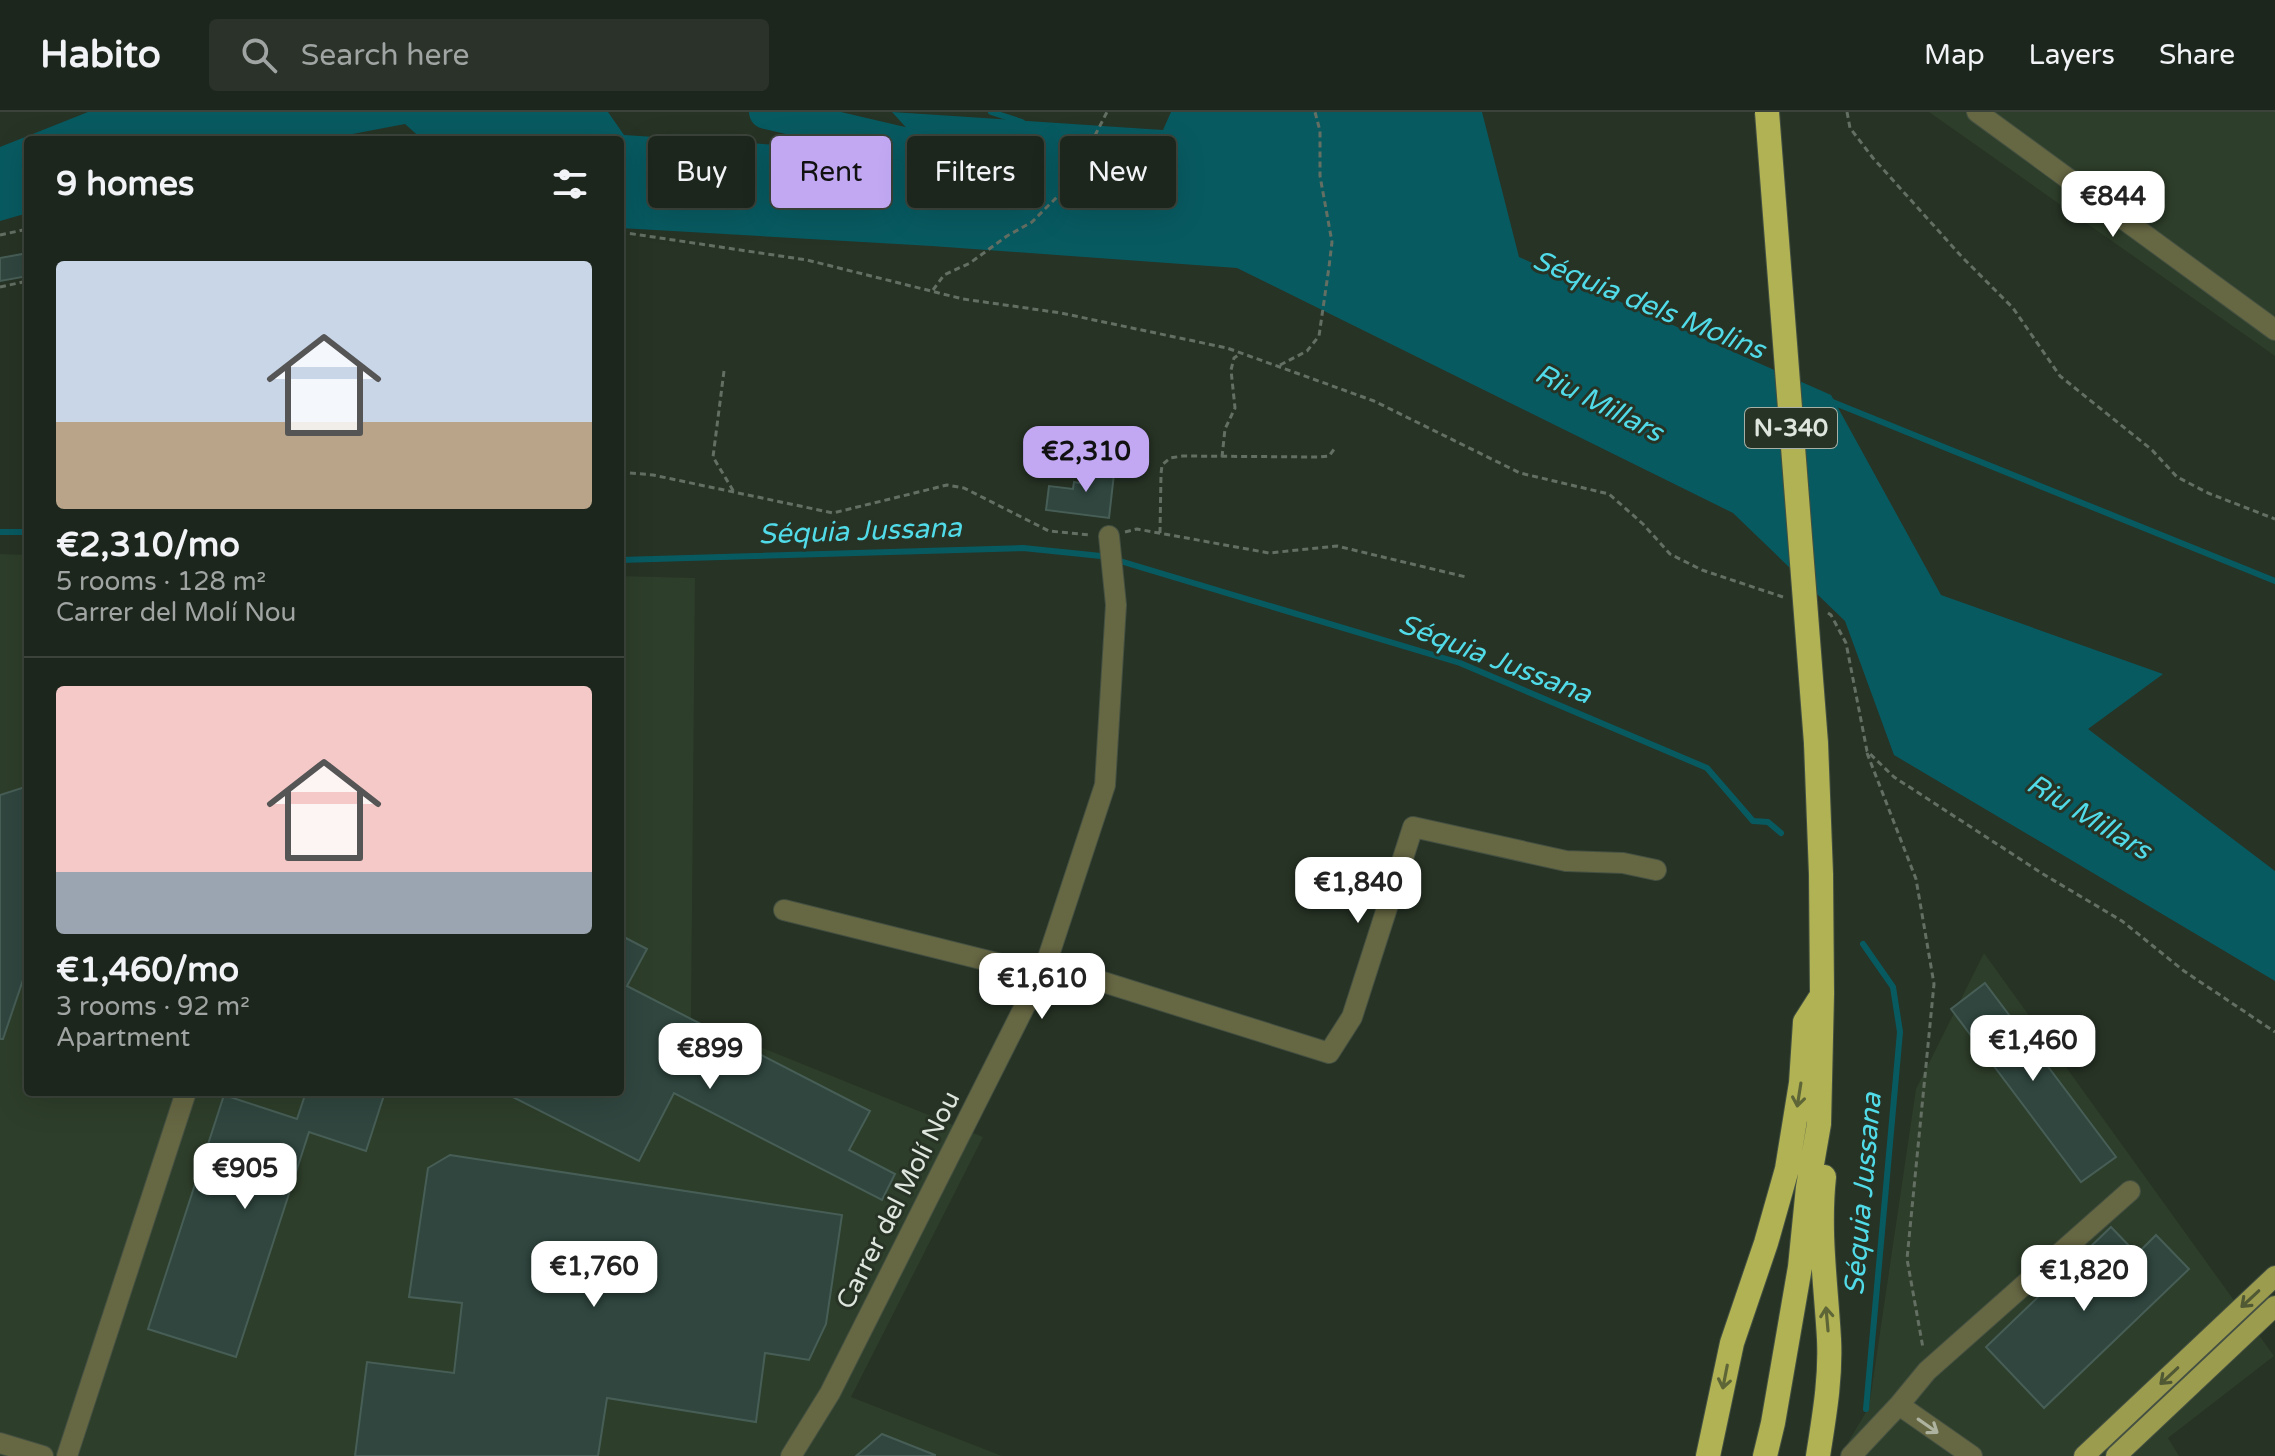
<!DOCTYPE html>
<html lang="en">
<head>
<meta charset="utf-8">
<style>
	body { margin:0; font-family:"Varela Round",sans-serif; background:#2a3229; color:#f1f3f6; height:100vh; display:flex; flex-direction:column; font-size:30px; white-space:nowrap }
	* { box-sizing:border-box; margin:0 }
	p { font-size:26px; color:#a0a5a3 }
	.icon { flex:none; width:44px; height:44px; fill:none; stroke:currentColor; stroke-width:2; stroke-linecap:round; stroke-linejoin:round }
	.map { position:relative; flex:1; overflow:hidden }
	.drawer { position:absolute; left:24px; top:24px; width:600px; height:960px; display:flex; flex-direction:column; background:#1d261c; border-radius:8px; box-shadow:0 8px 32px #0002,0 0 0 2px #3b433b }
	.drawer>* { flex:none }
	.top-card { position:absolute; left:648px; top:24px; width:760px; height:72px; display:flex; gap:16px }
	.price { position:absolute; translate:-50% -68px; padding:0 18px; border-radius:16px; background:#fff; color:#222; font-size:26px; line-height:52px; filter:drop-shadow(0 2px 4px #0008) }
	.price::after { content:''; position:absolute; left:50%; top:48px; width:24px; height:18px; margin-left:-12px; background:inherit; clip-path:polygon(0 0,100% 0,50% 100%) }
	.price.active { background:#c2a8f3; color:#111 }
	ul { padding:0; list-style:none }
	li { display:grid; align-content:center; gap:16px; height:424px; padding:0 32px }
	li+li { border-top:2px solid #3b433b }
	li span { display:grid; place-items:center; height:248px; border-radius:8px; color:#555 }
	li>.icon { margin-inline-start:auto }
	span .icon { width:144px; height:144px; fill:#fffc; stroke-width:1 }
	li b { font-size:34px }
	h2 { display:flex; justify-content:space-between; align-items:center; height:96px; padding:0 32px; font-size:34px }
	.tag { padding:0 28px; border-radius:8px; background:#1d261c; box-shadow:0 8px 32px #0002,0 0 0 2px #3b433b; font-size:28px; line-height:72px }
	.tag.active { background:#c2a8f3; color:#111 }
	header { display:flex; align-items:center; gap:48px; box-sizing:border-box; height:112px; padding:0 40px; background:#1d261c; border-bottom:2px solid #3b433b }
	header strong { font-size:38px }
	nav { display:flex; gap:44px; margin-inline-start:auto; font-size:28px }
	.search { width:560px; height:72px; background:#2a3229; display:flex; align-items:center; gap:20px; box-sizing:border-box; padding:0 28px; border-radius:8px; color:#a0a5a3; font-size:30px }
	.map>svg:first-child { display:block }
	.built { fill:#2d3e2a }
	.water { fill:#085a61 }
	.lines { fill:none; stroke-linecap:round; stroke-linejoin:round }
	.stream { stroke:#085a61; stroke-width:6 }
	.river { stroke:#085a61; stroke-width:34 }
	.building { fill:#30463f; stroke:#475e57; stroke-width:2 }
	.minor-casing { stroke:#445042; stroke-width:22 }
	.major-casing { stroke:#445042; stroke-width:22 }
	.highway-casing { stroke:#445042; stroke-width:26 }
	.path { stroke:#646f63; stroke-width:3; stroke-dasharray:6 4; stroke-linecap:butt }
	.minor { stroke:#666743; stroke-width:20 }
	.major { stroke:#9c9c4f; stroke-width:20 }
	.highway { stroke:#b1b253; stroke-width:24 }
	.highway-bridge-casing { stroke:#445042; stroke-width:26; stroke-linecap:butt }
	.highway-bridge { stroke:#b1b253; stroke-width:24 }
	.oneway { stroke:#5e6637 }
	.oneway2 { stroke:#505834 }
	.oneway3 { stroke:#aeb39f }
	.labels { text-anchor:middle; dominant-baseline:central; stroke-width:6; stroke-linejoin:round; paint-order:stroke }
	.shield { fill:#273325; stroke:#a7b0a6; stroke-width:2 }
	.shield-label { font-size:24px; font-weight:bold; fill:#dee6dd }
	.street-label { font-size:26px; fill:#dee6dd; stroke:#273325 }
	.water-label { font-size:28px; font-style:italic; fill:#51dbe8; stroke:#273325 }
</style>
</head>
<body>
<header>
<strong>Habito</strong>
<div class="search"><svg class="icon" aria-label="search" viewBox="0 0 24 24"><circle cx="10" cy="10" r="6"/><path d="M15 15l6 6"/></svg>Search here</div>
<nav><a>Map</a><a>Layers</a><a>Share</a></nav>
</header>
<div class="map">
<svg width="2275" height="1344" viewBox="0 0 2275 1344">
	<rect width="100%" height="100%" fill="#273325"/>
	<path class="built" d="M1929,0H2275V244Z
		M0,442L28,443V980H620V464L695,466L691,907L983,1025L851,1285L1002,1344H0Z
		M1984,841L2274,1244L2168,1326L2179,1344H1840L1869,1295L1916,977Z"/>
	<path class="water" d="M88,0H608L624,23L931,43L892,0L1163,18L1171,0H1482L1519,145L1831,283L1941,483L2163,562L2088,617L2275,759V869L1894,643L1845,509L1733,401L1237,156L932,134L620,116V28H423L405,12L321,28H28V101L0,109V35Z"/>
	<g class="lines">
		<path class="stream" d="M991,0L1022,10
			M1830,289L2275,469
			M0,420H28
			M620,448L1023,436L1101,444
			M1120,449L1460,551L1707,656L1753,709L1768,710L1781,721
			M1863,832L1893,875L1900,920L1866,1297"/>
		<path class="river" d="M766,0L972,48"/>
	</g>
	<path class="building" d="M28,141V164L0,169V146Z
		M1088,350L1115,353L1109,406L1046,398L1049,374L1073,377L1074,370L1085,372Z
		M28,674V853L3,927H0V683Z
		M620,823L647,837L627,874L870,999L849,1038L895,1062L882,1088L674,981L639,1049L503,980H620Z
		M1985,871L2116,1045L2081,1070L1951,897Z
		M306,980H385L366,1039L309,1020L236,1245L148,1217L224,983L297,1007Z
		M450,1043L842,1103L826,1212L809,1248L765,1241L756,1310L607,1286L598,1344H355L367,1250L454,1261L462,1191L409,1185L428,1056Z
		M2111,1115L2137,1142L2156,1123L2189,1157L2044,1296L1986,1235Z
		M882,1322L935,1343V1344H856Z"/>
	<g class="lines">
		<defs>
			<path id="minor" d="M1977,0L2275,218
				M784,798L1041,862
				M1046,852L1329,941L1352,905L1413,715L1566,749L1623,751L1656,758
				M1899,1293L1927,1259L2130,1079
				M0,1331L43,1344
				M67,1344L186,980
				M791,1344L830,1281L1046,852L1105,673L1116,493L1109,424
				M1851,1344L1899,1293L1972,1344"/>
			<path id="major" d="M2084,1344L2275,1164
				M2116,1344L2275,1194"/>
			<path id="highway" d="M1708,1344L1732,1231L1766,1131L1787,1057L1801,971L1805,910L1819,888
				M1765,1344L1773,1311L1800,1155L1808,1075L1819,1012L1822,882L1821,762L1816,631
				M1818,1344C1824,1305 1831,1267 1829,1227C1826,1173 1818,1120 1824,1065"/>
		</defs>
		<use href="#minor" class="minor-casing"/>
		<use href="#major" class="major-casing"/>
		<use href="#highway" class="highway-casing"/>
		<path class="path" d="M1847,0L1850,16L1873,46L1962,145L2013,196L2060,264L2152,338L2177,365L2208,381L2275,407
			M620,120L807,148L963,187L1061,201L1227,236L1374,289L1520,361L1609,382L1643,412L1670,442L1702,458L1783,485
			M0,123L28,117
			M0,175L28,169
			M933,178L944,163L970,151L1007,124L1032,110L1070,72L1107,0
			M1280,253L1307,239L1319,224L1329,155L1332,130L1320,64V19L1315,0
			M724,259L713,345L734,380
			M1222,345L1225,317L1235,296L1231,258L1234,246L1241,241
			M620,360L653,363L833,401L947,373L964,376L1049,419L1090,423
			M1125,420L1137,417L1269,441L1337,434L1466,465
			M1160,421L1161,362L1162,353L1170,346L1183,344L1318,345L1329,344L1335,336
			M1828,501L1831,503L1846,531L1867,639L1894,665L2043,762L2122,809L2184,859L2275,920
			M1867,641L1916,767L1934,872L1907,1147L1923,1236"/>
		<use href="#minor" class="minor"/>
		<use href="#major" class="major"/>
		<use href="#highway" class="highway"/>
		<defs>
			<path id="highway-bridge" d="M1767,0L1816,631"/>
		</defs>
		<use href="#highway-bridge" class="highway-bridge-casing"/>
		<use href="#highway-bridge" class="highway-bridge"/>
	</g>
	<defs><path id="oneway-shaft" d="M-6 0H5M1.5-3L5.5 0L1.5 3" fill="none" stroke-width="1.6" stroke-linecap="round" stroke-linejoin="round" transform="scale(2)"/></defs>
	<g class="oneway">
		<use href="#oneway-shaft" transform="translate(1799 983) rotate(99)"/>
		<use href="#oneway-shaft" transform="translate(1827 1207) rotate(-95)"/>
		<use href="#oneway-shaft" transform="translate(1725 1265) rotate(101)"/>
	</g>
	<g class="oneway2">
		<use href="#oneway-shaft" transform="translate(2250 1187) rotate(137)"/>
		<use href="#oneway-shaft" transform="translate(2169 1264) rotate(137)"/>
	</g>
	<use class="oneway3" href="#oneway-shaft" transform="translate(1928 1314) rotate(35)"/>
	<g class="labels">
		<rect class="shield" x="1745" y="296" width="92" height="40" rx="6"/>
		<g class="shield-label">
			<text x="1791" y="316">N-340</text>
		</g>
		<g class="street-label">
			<text transform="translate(898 1088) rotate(-63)">Carrer del Molí Nou</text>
		</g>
		<g class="water-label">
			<text transform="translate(1649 193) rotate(22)">Séquia dels Molins</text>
			<text transform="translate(1599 291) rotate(27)">Riu Millars</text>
			<text transform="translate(860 419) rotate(-2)">Séquia Jussana</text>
			<text transform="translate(1495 547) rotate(21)">Séquia Jussana</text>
			<text transform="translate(2089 705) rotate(31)">Riu Millars</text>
			<text transform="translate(1863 1082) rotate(-85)">Séquia Jussana</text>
		</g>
	</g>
</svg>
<b class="price" style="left:2113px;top:127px">€844</b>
<b class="price active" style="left:1086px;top:382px">€2,310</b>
<b class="price" style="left:1358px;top:813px">€1,840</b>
<b class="price" style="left:1042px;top:909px">€1,610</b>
<b class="price" style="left:2033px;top:971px">€1,460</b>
<b class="price" style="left:710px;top:979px">€899</b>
<b class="price" style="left:245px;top:1099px">€905</b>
<b class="price" style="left:594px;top:1197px">€1,760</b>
<b class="price" style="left:2084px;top:1201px">€1,820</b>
<div class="top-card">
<a class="tag">Buy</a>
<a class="tag active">Rent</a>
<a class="tag">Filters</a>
<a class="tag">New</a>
</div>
<section class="drawer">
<h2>9 homes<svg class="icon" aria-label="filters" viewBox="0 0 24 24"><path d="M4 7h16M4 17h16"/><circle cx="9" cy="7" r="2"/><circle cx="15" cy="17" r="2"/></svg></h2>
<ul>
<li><span style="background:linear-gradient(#c9d6e8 65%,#b9a48a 0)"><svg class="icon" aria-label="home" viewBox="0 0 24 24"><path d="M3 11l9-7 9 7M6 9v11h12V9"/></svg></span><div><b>€2,310/mo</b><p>5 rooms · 128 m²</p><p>Carrer del Molí Nou</p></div></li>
<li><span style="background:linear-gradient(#f6c9c9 75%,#9aa5b1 0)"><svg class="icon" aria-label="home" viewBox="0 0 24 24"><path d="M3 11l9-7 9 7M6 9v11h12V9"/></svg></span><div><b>€1,460/mo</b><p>3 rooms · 92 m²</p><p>Apartment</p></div></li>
</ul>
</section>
</div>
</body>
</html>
